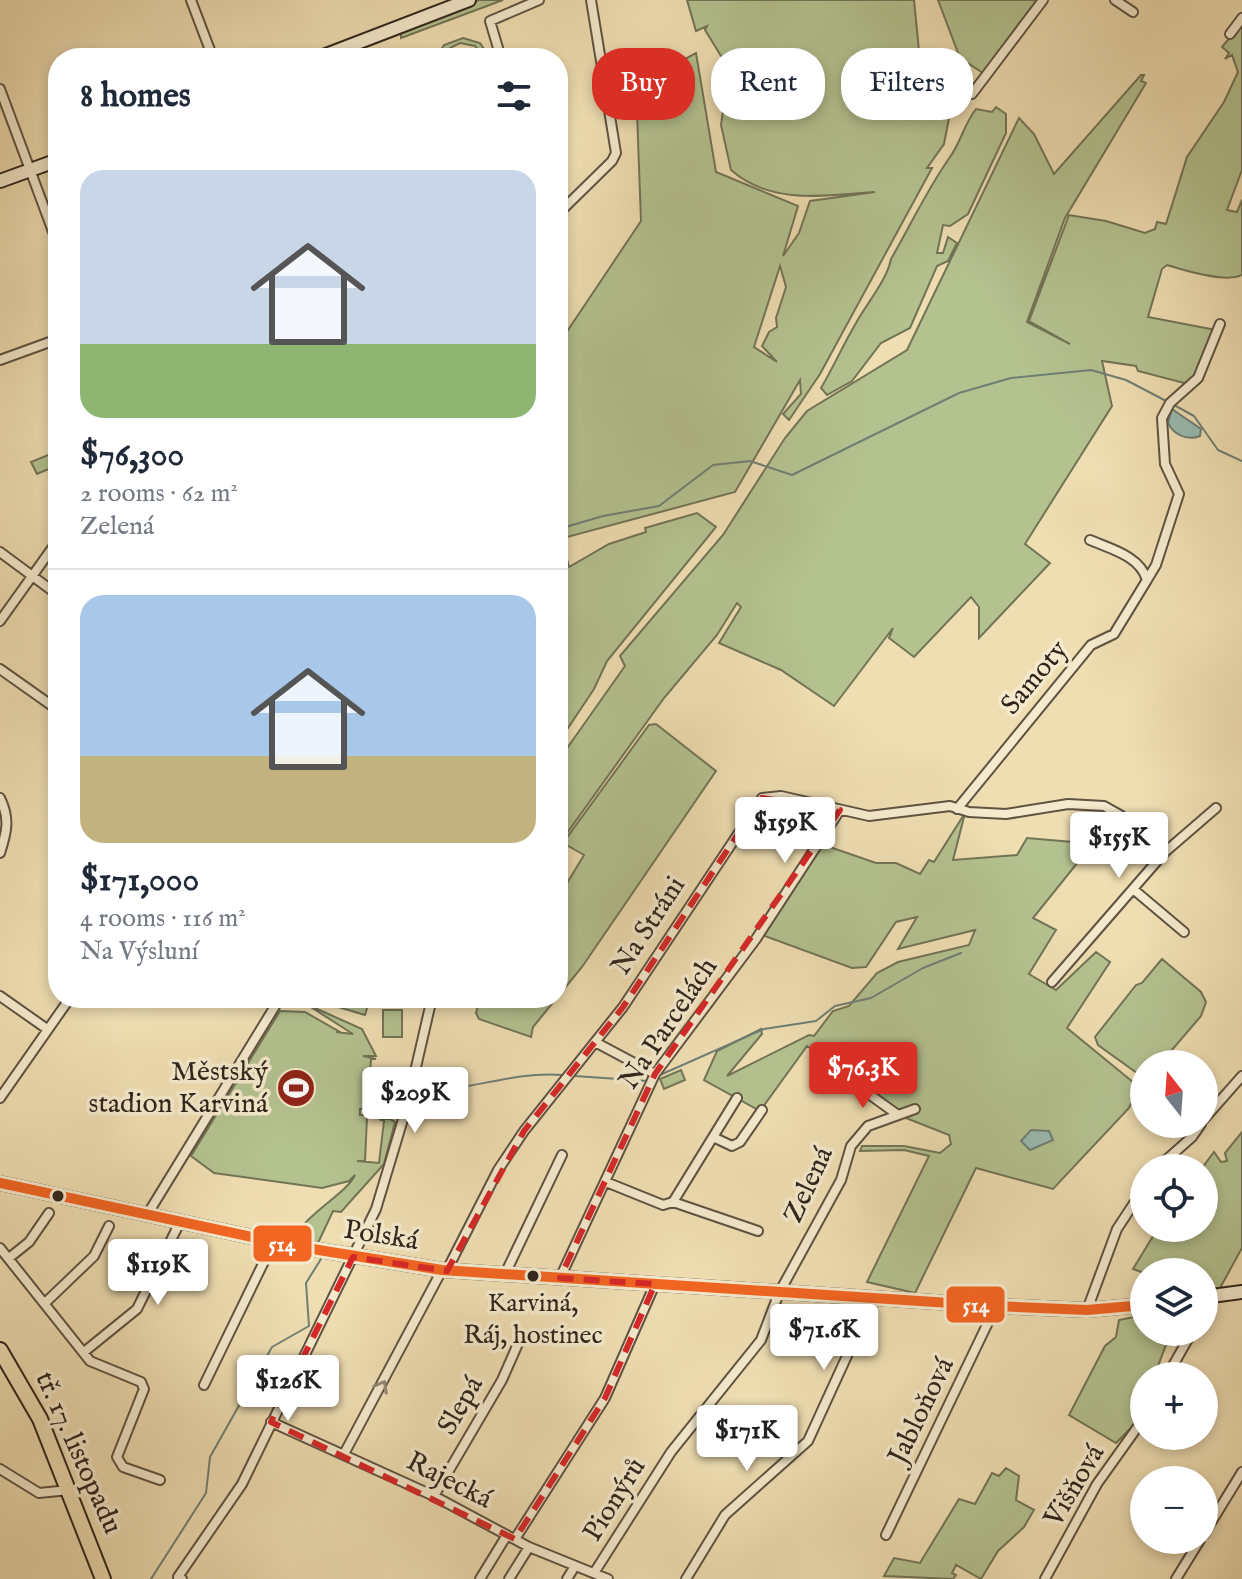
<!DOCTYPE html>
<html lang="en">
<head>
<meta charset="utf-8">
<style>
	body { margin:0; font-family:"IM FELL English",serif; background:#f2f2f3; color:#1f2937; height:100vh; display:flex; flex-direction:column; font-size:30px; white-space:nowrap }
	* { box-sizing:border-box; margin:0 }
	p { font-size:26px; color:#747a83 }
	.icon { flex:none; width:44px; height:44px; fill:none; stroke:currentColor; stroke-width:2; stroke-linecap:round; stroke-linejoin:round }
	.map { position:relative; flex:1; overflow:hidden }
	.details { position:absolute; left:48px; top:48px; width:520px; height:960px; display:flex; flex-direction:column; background:#fff; border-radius:32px; box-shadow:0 4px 12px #0003 }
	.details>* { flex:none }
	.top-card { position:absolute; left:592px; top:48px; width:530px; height:72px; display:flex; gap:16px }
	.needle { width:52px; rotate:343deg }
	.tools { position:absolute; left:1130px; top:1050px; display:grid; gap:16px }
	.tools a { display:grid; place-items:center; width:88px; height:88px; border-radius:50%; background:#fff; box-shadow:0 4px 12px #0003; font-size:40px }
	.price { position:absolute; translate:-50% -68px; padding:0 18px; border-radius:8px; background:#fff; color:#222; font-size:26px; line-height:52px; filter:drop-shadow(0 2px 4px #0008) }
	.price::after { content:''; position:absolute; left:50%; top:48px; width:24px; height:18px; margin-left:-12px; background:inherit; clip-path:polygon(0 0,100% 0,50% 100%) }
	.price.current { background:#d93025; color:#fff }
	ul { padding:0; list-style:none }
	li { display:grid; align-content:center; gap:16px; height:424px; padding:0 32px }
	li+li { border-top:2px solid #e0e1e3 }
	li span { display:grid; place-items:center; height:248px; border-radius:24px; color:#555 }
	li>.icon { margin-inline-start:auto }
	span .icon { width:144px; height:144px; fill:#fffc; stroke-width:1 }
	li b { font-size:34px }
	h2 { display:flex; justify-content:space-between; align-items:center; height:96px; padding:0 32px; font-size:34px }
	.tag { padding:0 28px; border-radius:32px; background:#fff; box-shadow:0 4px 12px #0003; font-size:28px; line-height:72px }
	.tag.current { background:#d93025; color:#fff }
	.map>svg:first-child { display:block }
	.green { fill:#b4c290; stroke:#727456; stroke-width:2; fill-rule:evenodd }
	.water { fill:#9abbb2; stroke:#6f7f76; stroke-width:2 }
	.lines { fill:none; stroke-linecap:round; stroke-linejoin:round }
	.stream { stroke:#6f7f76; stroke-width:2 }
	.street-casing { stroke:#5f5342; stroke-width:12 }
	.secondary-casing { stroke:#2f251d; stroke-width:16 }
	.primary-casing { stroke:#2f251d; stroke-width:18 }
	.street { stroke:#f5eacd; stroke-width:8 }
	.secondary { stroke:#f5eacd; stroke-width:12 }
	.primary { stroke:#efdeb2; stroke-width:14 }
	.bus-1-casing { stroke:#f5eacd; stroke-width:16 }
	.bus-1 { stroke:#f26522; stroke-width:10 }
	.oneway { stroke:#928875 }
	.marked { fill:none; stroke:#d62828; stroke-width:6; stroke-dasharray:16 10; stroke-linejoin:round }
	.bus-dot { fill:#2f251d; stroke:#f5eacd; stroke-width:3 }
	.labels { text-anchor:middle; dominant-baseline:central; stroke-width:7; stroke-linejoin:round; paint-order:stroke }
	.bus-label { font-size:26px; fill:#2f251d; stroke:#f5eacd }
	.street-label { font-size:28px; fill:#2f251d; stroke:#f5eacd }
	.poi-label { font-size:28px; fill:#2f251d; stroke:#f5eacd; text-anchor:end }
	.line-badge { stroke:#f5eacd; stroke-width:3 }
	.badge-label { font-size:22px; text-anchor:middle; font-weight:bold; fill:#fff }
</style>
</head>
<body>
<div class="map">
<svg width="1242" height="1579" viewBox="0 0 1242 1579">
	<rect width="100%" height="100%" fill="#efdeb2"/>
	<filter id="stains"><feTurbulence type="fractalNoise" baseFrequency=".0025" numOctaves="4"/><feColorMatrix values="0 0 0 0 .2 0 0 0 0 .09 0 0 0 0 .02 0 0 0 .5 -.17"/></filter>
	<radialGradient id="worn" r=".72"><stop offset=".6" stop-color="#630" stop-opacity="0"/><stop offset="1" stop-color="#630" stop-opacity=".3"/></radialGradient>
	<path class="green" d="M479,0H503L401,38V31Z
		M687,0H914L920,61L946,100L950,113L944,144L927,168H932L820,374L789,420L783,414L801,394L800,380L735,492L563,538L558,545V345L641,221L636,85L696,53L716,172L798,206L783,256L799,233L810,201L875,192C827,195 772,206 731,170L721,125L729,69L705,30L707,26L696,31ZM780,266L786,287L776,318L777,327L769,332L762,346L777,362L754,347Z
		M938,0H1038L983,73L960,58Z
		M1242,23V170L1227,210L1237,212L1242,200V275C1227,283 1183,270 1167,265L1162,269L1148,317L1216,330L1195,379L1184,383L1138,371L1136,366L1102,361L1112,406L1025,544L1050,563L979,638V607L971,597L914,657L889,638L893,628L834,706L781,670L719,643L741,607L737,603L717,635L664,698L562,840L558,835V761L625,666L620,656L723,535L785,438L807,411L907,350L1019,118L1034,134L1054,174L1141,75H1144L1141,81L1146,83L1065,218L1027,322L1070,344L1029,321L1069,215L1106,221L1145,233L1155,229L1157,222L1166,224L1187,157L1224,102L1238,72L1232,55L1225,59L1229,53L1222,47Z
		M463,38L480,43L490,58H478L483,56L475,46L460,43L450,48L442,58H436L444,45Z
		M996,107L1006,114V133L968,214L950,226L943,225L937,253H943L948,237L957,243L948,261L937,266L910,328L881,343L852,381L827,395L821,388C833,368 843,345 856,323C867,303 887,280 891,259C910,226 928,188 950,157C961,142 964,124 976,109L992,112Z
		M53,453L58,465L37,474L31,462Z
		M697,513L716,527L607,661L594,689L558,743V554L564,548L569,567L609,544L646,532L645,528Z
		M656,724L716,771L582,967L533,1027L531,1037L479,1019L476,1013L480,998H558V898L584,855L563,843L649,725Z
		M965,813L953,860L1017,855L1027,838L1073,842L1087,851L1033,918L1056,930L1029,974L1056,990L1096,952L1110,962L1067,1028L1139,1087L1129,1108L1053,1189L976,1168L915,1293L867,1282L929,1156L904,1150L860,1151L862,1146H904L940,1153L951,1144L949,1135L901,1116L849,1077L850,1074L807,1046L760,1111L704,1080L717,1051L761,1029L762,1034L727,1076L809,1035L814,1036L833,1011L849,1006L877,973L898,962L969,945L975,930L898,949L917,917L896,922L866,967L852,968L762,935L821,844L876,863H896L920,874L929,860L934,862Z
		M1162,959L1201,992L1206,1002L1201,1016L1160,1064H1144V1078L1098,1045L1095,1037L1136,985L1142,983Z
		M308,998H370L365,1015Z
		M306,1004L362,1029L376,1056H363L376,1059H371L368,1106L373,1109H360V1115H373L367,1118L365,1161H357L379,1163L384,1121L379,1119H390L395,1122L384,1164L341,1212L333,1211L318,1243L300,1239V1229C313,1211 348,1191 355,1175L349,1181L322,1188L214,1173L191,1156L280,1011L305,1012L340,1032H336L353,1034Z
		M383,1010H402V1037H383Z
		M681,1070L685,1080L664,1089L660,1079Z
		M1242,1132V1248L1220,1288L1204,1290V1272L1144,1273L1133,1269L1158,1228H1204L1202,1168L1214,1152L1221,1162L1227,1161L1225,1153Z
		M1144,1315V1332H1171L1154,1376H1144L1143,1416L1116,1443L1069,1415L1105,1346L1116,1337L1119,1320Z
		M1006,1468L1019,1476L1016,1500L1034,1510L1024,1527L998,1551L981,1579L956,1565L952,1573L956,1575L953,1579L884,1576L894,1558L920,1563L959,1499L975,1504L992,1473L999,1476Z"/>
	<path class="water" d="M1172,409L1201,429L1200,436C1188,441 1174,435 1168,423Z
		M865,1067L886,1081L879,1092L858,1078Z
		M1031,1130L1049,1131L1053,1140L1030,1150L1021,1141Z"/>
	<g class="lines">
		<path class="stream" d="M1174,405L1194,416L1218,450L1242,461
			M558,533L569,526L603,516L659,506L713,465L750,461L792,475L959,393L1011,378L1091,370L1126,380L1168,402
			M660,1075L764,1029L816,1021L835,1006L871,998L923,968L961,953
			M575,1076L647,1081
			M386,1092H404
			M415,1092C466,1092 512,1071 562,1075
			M262,1366L281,1393
			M151,1579L206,1493L210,1457L272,1347L309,1326L306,1283L321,1259"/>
		<defs>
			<path id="street" d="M191,0L213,58
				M1115,0L1133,12
				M1230,34L1242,18
				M501,58L490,21L539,0
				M0,89L58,245
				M972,94L1043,0
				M558,214L612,161L616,153L591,0
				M0,360L58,339
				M0,552L58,595
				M1147,580L1156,565L1179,494L1165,464L1162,418L1170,403L1198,378L1220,324
				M0,621L58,540
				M0,669L58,710
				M0,798C10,818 7,832 0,853
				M957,809L1091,645L1114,634L1147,580C1140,556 1111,549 1090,540
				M1133,889L1184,932
				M1052,982L1165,852L1216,808
				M0,996L47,1029
				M595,1042L655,1074
				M848,1079L898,1115
				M0,1098L70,998
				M1204,1119L1242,1076
				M713,1137L732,1146L740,1142L762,1110
				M1157,1168L1192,1137L1201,1124
				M606,1182L663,1205L673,1202L737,1098
				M673,1202L758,1231
				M147,1215L280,998
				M0,1248L90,1361L141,1382L144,1389L117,1457L123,1467L160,1480
				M9,1258L29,1242L49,1213
				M447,1270L498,1170L524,1131L623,1007L762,798L781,796L869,816L950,806L969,812L1006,814L1068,804L1104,806L1120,815L1165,852
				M505,1274L562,1155
				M560,1278L655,1074L756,939L840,810
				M45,1303L94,1256L109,1226
				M1087,1310L1117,1229L1144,1188
				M1204,1310L1212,1296
				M84,1352L137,1309L180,1222
				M1167,1376L1192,1332
				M204,1385L274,1241
				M271,1422L434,1496L529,1547L608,1579
				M344,1454L442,1270
				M0,1469L39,1493L69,1490
				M434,1496L502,1380L521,1337
				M1204,1534L1242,1472
				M886,1535L996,1306
				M515,1539L605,1398L655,1284
				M594,1573L671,1452L761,1340L779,1293L841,1180L851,1146L868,1126L915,1109
				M182,1579L178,1577L242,1484L376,1209L407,1106L432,998
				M480,1579L507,1535
				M509,1579L529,1547
				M567,1579L575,1566
				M686,1579L725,1515L808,1441L873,1299
				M1045,1579L1097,1484L1144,1418
				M1176,1579L1200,1540"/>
			<path id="secondary" d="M318,58L469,0
				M0,181L58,160
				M0,1183L294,1246L442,1270L996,1306L1087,1310L1144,1305
				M1204,1297L1242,1292"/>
			<path id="primary" d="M0,1350L40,1419L103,1579"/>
		</defs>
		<use href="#street" class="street-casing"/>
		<use href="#secondary" class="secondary-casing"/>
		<use href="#primary" class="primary-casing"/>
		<use href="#street" class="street"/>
		<use href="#secondary" class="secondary"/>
		<use href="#primary" class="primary"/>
		<defs>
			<path id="bus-1" d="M0,1183L294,1246L442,1270L996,1306L1087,1310L1144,1305"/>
		</defs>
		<use href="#bus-1" class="bus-1-casing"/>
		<use href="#bus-1" class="bus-1"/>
	</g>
	<defs><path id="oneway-chevron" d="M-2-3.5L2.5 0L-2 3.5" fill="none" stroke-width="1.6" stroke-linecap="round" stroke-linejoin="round" transform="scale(2)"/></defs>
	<use class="oneway" href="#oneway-chevron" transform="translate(382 1386) rotate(-61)"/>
	<path class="marked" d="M762,798L840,810L655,1074L560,1278L655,1284L605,1398L515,1539L271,1422L353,1257L447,1271L524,1131L623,1007Z"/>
	<defs>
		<symbol id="stadium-disc" viewBox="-11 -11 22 22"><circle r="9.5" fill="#8f2418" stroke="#f5eacd"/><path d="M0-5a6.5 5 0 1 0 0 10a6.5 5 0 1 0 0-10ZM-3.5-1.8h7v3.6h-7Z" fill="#fff"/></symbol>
	</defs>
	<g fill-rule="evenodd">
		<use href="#stadium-disc" x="274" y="1066" width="44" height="44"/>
	</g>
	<g class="bus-dot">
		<circle cx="58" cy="1196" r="7"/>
		<circle cx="533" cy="1276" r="7"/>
	</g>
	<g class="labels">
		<g class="bus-label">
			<text x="533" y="1303">Karviná,<tspan x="533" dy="32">Ráj, hostinec</tspan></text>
		</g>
		<g class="street-label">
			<text transform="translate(1035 678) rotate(-50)">Samoty</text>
			<text transform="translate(649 926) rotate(-57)">Na Stráni</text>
			<text transform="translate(669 1024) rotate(-56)">Na Parcelách</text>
			<text transform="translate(809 1185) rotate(-65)">Zelená</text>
			<text transform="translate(381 1236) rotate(9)">Polská</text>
			<text transform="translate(461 1406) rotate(-60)">Slepá</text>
			<text transform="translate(922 1411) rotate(-64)">Jabloňová</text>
			<text transform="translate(78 1453) rotate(66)">tř. 17. listopadu</text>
			<text transform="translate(449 1481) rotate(27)">Rajecká</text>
			<text transform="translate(1075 1486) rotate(-59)">Višňová</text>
			<text transform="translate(615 1500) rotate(-58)">Pionýrů</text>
		</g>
		<g class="poi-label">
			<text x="268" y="1072">Městský<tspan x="268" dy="32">stadion Karviná</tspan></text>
		</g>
	</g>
	<g class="line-badge">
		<rect x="252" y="1224" width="61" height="39" rx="8" fill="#f26522"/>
		<rect x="945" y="1285" width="61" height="39" rx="8" fill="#f26522"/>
	</g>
	<g class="badge-label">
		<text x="282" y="1251">514</text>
		<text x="976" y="1312">514</text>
	</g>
	<rect width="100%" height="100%" filter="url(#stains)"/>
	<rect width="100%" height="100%" fill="url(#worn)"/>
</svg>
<div class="tools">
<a><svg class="needle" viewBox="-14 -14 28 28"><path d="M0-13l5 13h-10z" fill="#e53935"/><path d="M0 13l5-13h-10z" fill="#747a83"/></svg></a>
<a><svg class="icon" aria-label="locate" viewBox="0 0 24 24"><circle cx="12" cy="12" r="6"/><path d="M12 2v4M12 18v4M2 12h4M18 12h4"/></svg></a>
<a><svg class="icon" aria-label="layers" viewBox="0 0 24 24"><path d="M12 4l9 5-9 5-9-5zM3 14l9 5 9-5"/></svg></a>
<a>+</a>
<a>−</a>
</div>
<b class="price" style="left:785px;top:865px">$159K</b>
<b class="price" style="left:1119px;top:880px">$155K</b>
<b class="price current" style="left:863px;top:1110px">$76.3K</b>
<b class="price" style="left:415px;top:1135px">$209K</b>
<b class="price" style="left:158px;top:1307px">$119K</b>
<b class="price" style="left:824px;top:1372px">$71.6K</b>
<b class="price" style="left:288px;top:1423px">$126K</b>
<b class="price" style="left:747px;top:1473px">$171K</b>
<div class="top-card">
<a class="tag current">Buy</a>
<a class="tag">Rent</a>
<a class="tag">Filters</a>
</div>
<section class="details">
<h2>8 homes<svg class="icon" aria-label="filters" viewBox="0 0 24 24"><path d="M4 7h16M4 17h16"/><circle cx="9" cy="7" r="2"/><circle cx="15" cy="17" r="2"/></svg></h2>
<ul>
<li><span style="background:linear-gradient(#c9d6e8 70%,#8fb573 0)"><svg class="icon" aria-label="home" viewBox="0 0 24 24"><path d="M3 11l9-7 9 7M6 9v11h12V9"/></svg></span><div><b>$76,300</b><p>2 rooms · 62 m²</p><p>Zelená</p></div></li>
<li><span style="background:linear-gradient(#a9c7e8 65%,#c2b280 0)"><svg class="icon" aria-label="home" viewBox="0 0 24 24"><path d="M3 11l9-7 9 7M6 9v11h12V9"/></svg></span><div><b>$171,000</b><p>4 rooms · 116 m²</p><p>Na Výsluní</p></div></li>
</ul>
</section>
</div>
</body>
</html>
